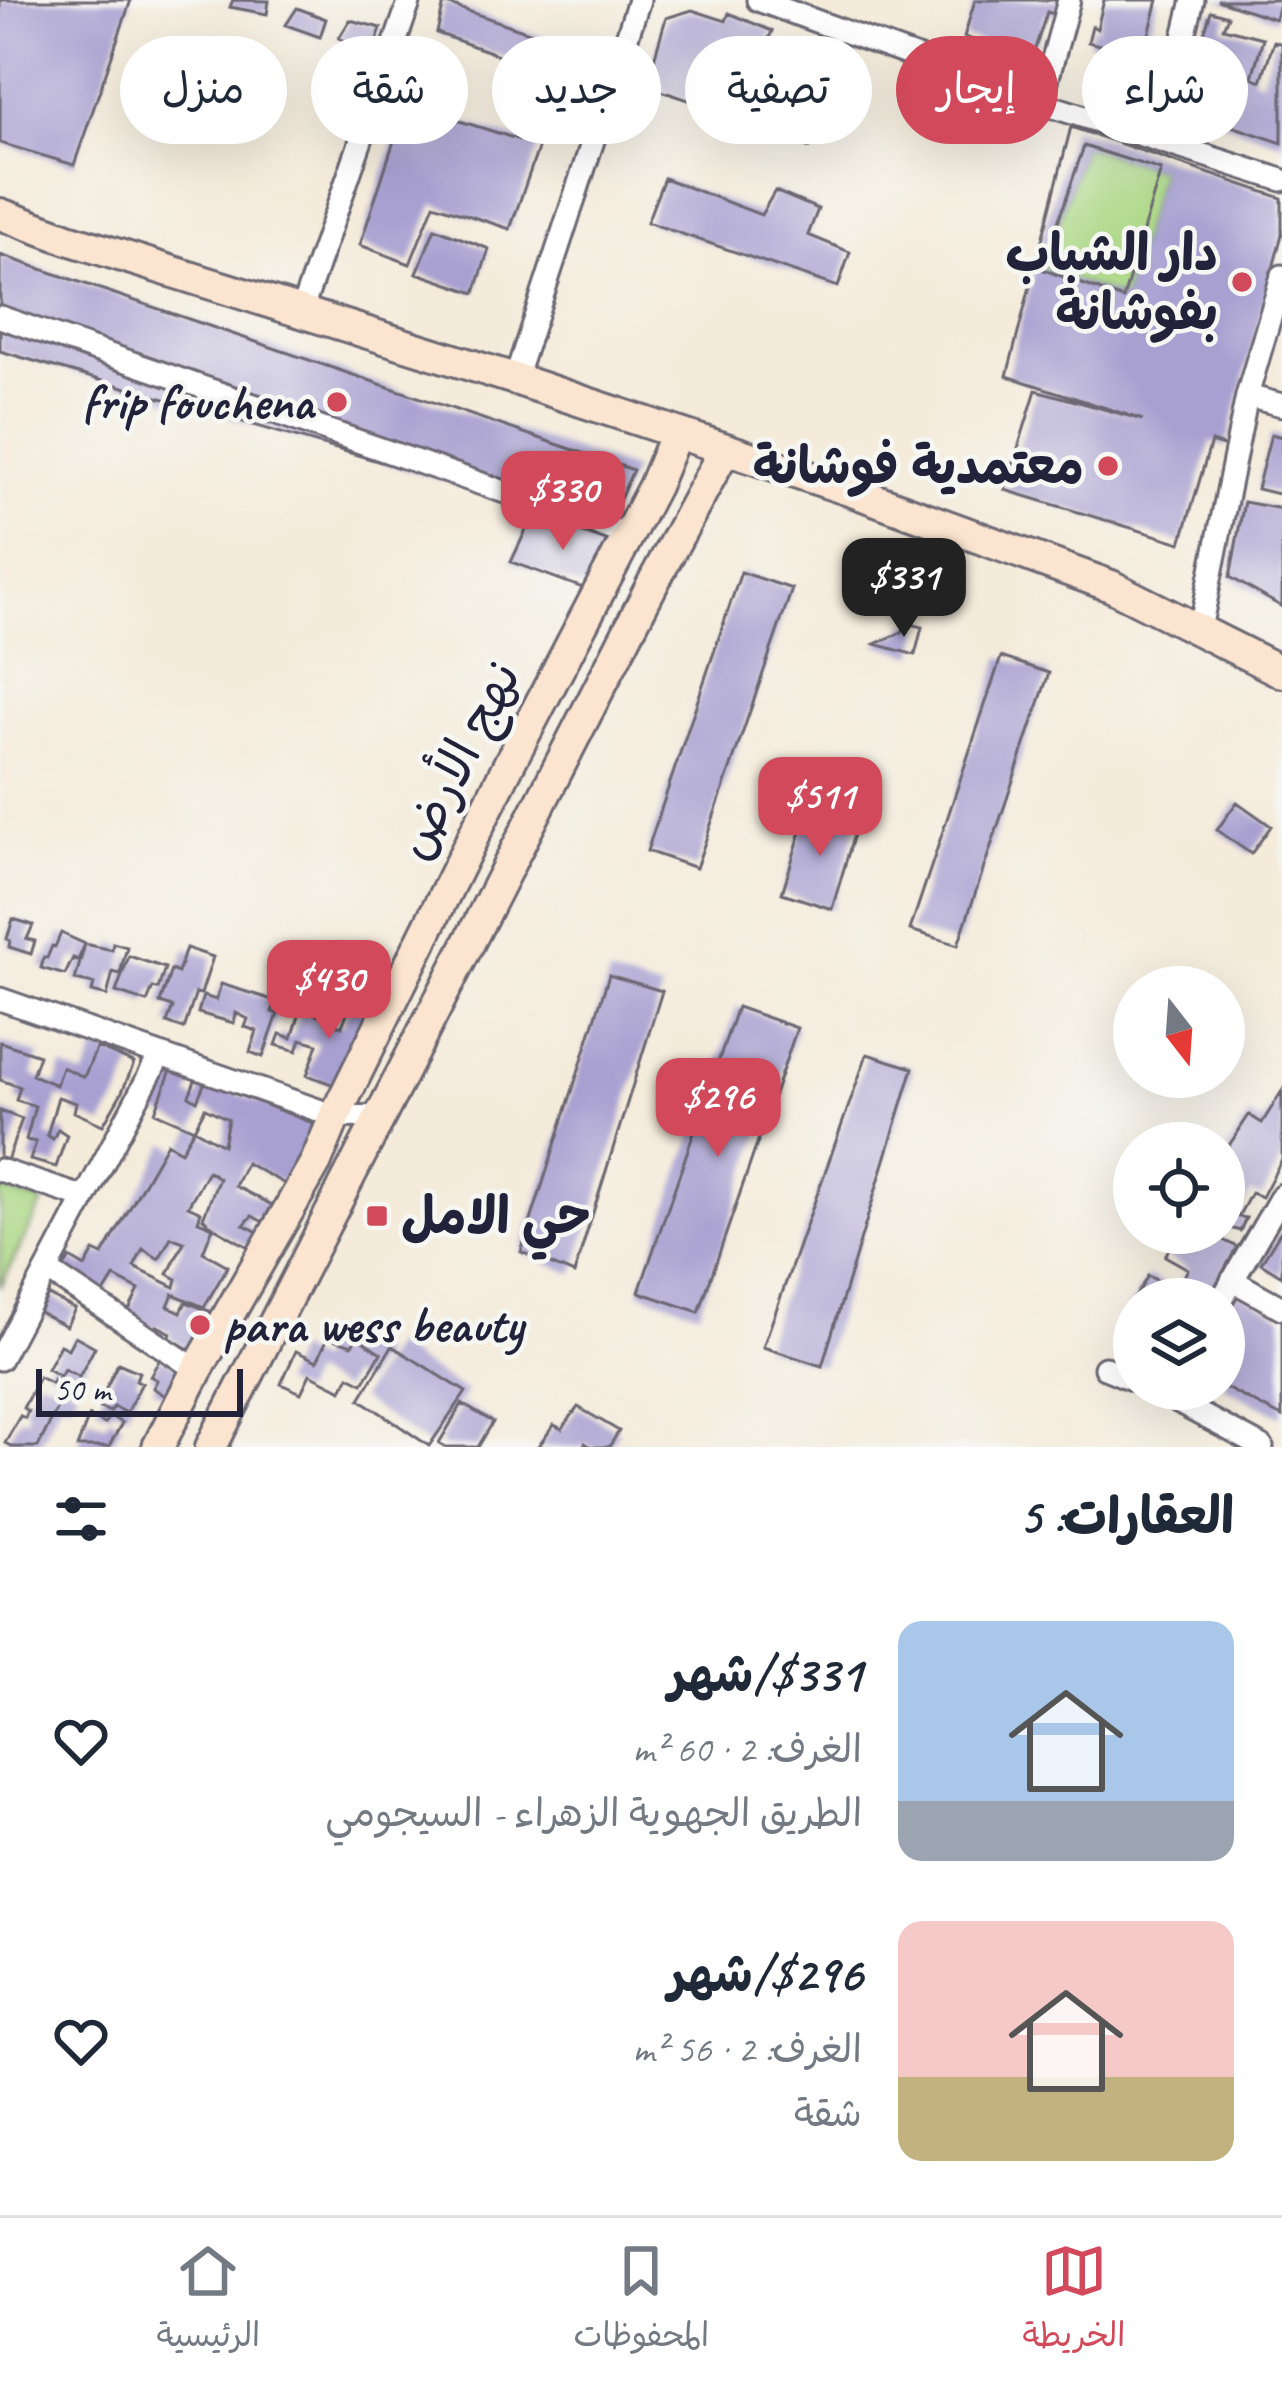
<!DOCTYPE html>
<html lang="ar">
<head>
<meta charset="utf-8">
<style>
	body { margin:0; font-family:Caveat,"Playpen Sans Arabic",sans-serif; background:#f2f2f3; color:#1f2937; direction:rtl; height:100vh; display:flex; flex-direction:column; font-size:45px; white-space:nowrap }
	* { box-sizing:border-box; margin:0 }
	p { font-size:39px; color:#747a83 }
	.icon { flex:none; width:66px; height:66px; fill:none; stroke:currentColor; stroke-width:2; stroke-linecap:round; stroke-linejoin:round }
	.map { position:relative; height:1447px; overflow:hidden; direction:ltr }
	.drawer { display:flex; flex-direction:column; background:#fff; flex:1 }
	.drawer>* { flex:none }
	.top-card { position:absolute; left:36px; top:36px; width:1212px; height:108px; direction:rtl; display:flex; gap:24px }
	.needle { width:78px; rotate:163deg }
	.tools { position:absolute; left:1113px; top:966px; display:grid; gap:24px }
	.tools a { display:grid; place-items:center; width:132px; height:132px; border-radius:50%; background:#fff; box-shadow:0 12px 48px #0002; font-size:60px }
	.scale { position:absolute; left:36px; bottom:30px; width:207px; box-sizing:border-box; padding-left:12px; border:6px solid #22223b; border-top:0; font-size:33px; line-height:42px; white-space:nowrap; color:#22223b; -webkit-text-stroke:9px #f6f6f2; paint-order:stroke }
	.price { position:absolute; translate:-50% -102px; padding:0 27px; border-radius:24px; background:#d1495b; color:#fff; font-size:39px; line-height:78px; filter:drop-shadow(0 3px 6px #0008) }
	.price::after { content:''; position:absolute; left:50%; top:72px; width:36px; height:27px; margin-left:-18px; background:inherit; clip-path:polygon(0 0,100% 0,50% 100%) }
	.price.selected { background:#222; color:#fff }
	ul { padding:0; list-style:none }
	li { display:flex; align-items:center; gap:36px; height:300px; padding:0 48px }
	li span { display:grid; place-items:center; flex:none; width:336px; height:240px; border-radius:24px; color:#555 }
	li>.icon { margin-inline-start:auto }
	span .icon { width:144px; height:144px; fill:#fffc; stroke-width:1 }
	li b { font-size:51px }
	h2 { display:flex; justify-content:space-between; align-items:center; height:144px; padding:0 48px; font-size:51px }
	.chip { padding:0 42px; border-radius:54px; background:#fff; box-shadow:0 12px 48px #0002; font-size:42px; line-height:108px }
	.chip.selected { background:#d1495b; color:#fff }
	.menu { display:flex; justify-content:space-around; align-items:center; height:168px; border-top:3px solid #e0e1e3; background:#fff; font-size:33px; color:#747a83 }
	.menu a { display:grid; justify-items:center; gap:6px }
	.menu .selected { color:#d1495b }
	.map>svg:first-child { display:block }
	.green { fill:#aad783; stroke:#667c5f; stroke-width:3 }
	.building { fill:#a8a0d1; fill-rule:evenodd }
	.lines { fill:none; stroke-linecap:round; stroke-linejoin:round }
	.street-casing { stroke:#6c6873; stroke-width:27 }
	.secondary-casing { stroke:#6c6873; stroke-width:36 }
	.street { stroke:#fff; stroke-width:21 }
	.secondary { stroke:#fce5d0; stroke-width:30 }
	.poi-dot { fill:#d1495b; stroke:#f6f6f2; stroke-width:4.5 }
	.labels { text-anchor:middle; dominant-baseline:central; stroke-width:9; stroke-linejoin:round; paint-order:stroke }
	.poi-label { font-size:51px; font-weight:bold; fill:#22223b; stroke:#f6f6f2; text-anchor:end }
	.street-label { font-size:51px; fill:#22223b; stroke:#f6f6f2 }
</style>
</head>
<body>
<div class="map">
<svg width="1282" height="1447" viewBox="0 0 1282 1447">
	<rect width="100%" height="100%" fill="#f6f6f2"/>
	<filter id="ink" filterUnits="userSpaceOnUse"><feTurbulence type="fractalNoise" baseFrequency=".00833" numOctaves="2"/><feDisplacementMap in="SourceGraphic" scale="24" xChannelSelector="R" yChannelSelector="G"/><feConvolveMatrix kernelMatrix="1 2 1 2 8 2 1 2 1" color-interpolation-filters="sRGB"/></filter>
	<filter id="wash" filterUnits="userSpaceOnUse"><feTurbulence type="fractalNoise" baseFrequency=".004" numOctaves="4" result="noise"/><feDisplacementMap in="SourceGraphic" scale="48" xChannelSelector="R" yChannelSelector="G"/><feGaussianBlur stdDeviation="2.7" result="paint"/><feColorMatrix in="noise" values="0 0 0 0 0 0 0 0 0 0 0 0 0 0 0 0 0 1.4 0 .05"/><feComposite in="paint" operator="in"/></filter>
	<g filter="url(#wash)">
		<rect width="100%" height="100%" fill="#f4ebda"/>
		<path class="green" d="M1084,146L1161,170L1123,299L1042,269Z
			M0,1189L43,1202L0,1287Z"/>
		<g id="blocks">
			<path class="building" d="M0,0H131L74,165L0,143Z
				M233,0L269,1L267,14L230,7Z
				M975,0H1061L1056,15L1047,12L1032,58L964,37Z
				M1104,0H1158L1147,42L1170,45L1156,101L1098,87L1107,47L1088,42L1092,26L1097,29Z
				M1217,0H1280L1275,19Z
				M444,3L570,46L546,126L525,117L540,70L437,33Z
				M297,8L326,19L320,37L286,25Z
				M692,10L726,21L729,13L772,31L754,74L741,69L740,82L728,113L646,86L666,18Z
				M1211,11L1228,16L1223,28L1263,38L1252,77L1261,81L1274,41L1282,44V143L1181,109Z
				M350,20L381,28L373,54L339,38Z
				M766,53L811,71L815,58L842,65L810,148L734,123L747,83L758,88Z
				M406,104L539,146L510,229L434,204L410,264L360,245Z
				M1071,127L1282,198V234L1226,447L1211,442L1181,543L1005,490L1036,390L1143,420L1007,376ZM1084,146L1161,170L1123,299L1042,269Z
				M664,178L761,215L775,191L818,209L808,235L850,252L838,287L647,222Z
				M435,228L489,249L475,293L417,273Z
				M0,255L633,470L607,528L0,351Z
				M1271,434L1282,437V495L1257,489Z
				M1244,502L1282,509V607L1230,577Z
				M533,515L615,544L591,591L511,562Z
				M741,572L792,589L696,868L647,851Z
				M907,623L922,627L915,655L875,644L902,632Z
				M1001,657L1049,673L958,945L910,930Z
				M1237,802L1271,826L1251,854L1217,830Z
				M808,809L857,824L832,909L782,893Z
				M13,919L33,925L27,939L35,941L31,954L9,947L10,940L7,939Z
				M61,933L85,944L78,960L73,958L65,975L41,968L44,957L47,958L52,946L55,947Z
				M113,943L127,947L120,974L113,972L107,996L92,992L94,984L75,980L85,944L112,950Z
				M186,948L213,957L201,994L196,993L184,1029L167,1023L173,1007L160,1003L171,970L178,973Z
				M129,956L165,968L158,989L153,988L147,1002L116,992Z
				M609,975L662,991L574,1274L521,1252Z
				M221,984L276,1001L272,1012L278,1014L263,1057L250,1052L257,1031L245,1027L248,1019L236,1013L234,1023L198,1013L203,996L216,1000Z
				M351,1003L371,1008L340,1087L307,1075L318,1044L301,1039L297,1051L276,1045L280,1034L292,1038L301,1009L327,1018L326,1022L342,1026Z
				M737,1007L797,1028L699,1312L639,1292Z
				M0,1042L39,1055L32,1075L56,1085L62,1067L84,1077L97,1047L134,1063L122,1092L103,1125L74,1112L76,1103L58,1097L47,1135L53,1139L58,1129L67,1135L56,1167L30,1160L36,1142L26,1140L35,1106L16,1100L20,1087L0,1080Z
				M867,1054L913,1068L822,1366L763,1347Z
				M171,1070L196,1078L189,1096L197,1101L205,1082L313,1123L316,1130L287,1185L246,1163L235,1186L272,1205L263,1222L252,1216L244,1225L260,1233L252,1249L213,1227L203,1218L219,1178L208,1171L188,1206L201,1212L198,1221L213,1227L203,1252L228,1266L204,1307L173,1294L168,1306L181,1312L186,1302L217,1314L196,1353L169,1338L171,1333L157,1326L154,1330L126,1316L139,1290L114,1277L103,1295L61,1272L70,1258L85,1267L94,1251L103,1255L167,1143L181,1151L194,1129L223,1145L228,1119L205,1108L194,1129L155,1112ZM171,1237L184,1242L168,1274L177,1279L175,1287L134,1267L143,1249L159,1259Z
				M1282,1091V1159L1262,1197L1251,1193L1238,1217L1246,1218L1240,1231L1227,1227L1221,1239L1237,1247L1208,1299H1134V1341L1115,1330L1148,1276L1177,1290L1188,1269L1165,1256L1178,1233H1224V1153L1249,1115L1262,1123Z
				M0,1111L22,1119L5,1166L0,1164Z
				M1282,1229V1276L1261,1263Z
				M1237,1291L1282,1316V1417L1224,1387V1311Z
				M48,1295L75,1309L66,1326L39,1312Z
				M75,1336L95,1347L79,1377L64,1369L60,1376L47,1369L60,1345L68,1349Z
				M328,1337L352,1345L357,1337L381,1353L363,1383L349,1376L342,1390L310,1374L301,1393L281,1384L296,1351L317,1361Z
				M392,1346L466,1392L429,1446L360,1399Z
				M161,1357L185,1371L169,1398L153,1388L157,1380L150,1376Z
				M118,1363L139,1372L136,1380L142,1383L126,1413L114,1407L110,1412L97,1407Z
				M39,1377L51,1383L54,1378L77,1390L69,1404L61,1400L38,1447H13L5,1443L20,1416L25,1418L28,1411L23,1408Z
				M462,1404L493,1422L478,1447H446L439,1443Z
				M578,1407L619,1431L609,1447H591L585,1443L583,1447H538L554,1425L562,1429Z
				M89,1416L105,1424L110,1416L122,1423L109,1447H77Z"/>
		</g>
	</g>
	<g filter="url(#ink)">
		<use href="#blocks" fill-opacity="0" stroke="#6c6873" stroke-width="3"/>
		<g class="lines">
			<defs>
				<path id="street" d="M758,0L1041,103L1282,180
					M1041,103L1069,0
					M1159,140L1193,0
					M301,312L410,0
					M0,317L626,534
					M515,379L639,0
					M1247,396L1282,405
					M1200,629L1247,396L1282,276
					M0,999L335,1116L382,1117
					M0,1170L85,1198
					M47,1270L197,1370
					M1232,1280L1282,1308
					M1222,1299L1282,1195
					M0,1359L160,1055
					M1105,1368L1134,1380
					M1153,1389L1262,1447"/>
				<path id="secondary" d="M0,214L68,239L515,379L852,491L1111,586L1282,672
					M158,1447L197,1370L316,1162L335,1116L511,760L654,486L676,433
					M211,1447L655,579L725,449"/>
			</defs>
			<use href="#street" class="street-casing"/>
			<use href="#secondary" class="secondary-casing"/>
			<use href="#street" class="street"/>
			<use href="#secondary" class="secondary"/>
		</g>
	</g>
	<g class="poi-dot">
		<circle cx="1242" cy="282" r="12"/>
		<circle cx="337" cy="402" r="12"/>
		<circle cx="1108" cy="466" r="12"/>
		<rect x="365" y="1204" width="24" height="24" rx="6"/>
		<circle cx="200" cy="1325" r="12"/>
	</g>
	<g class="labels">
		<g class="poi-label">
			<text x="1218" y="253">دار الشباب<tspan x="1218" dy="59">بفوشانة</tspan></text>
			<text x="313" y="402">frip fouchena</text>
			<text x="1084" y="466">معتمدية فوشانة</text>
			<text x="401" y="1216" text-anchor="start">حي الامل</text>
			<text x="224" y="1325" text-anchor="start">para wess beauty</text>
		</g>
		<g class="street-label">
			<text transform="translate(458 760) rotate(-63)">نهج الأرض</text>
		</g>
	</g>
</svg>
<div class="tools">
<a><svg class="needle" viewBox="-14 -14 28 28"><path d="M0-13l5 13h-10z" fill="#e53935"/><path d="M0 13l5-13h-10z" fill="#747a83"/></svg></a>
<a><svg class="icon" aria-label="locate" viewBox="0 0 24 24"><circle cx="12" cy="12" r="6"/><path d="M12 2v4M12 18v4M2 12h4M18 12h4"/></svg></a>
<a><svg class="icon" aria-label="layers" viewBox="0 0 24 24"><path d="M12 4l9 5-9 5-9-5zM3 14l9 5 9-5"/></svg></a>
</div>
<div class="scale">50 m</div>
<b class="price" style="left:563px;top:553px">$330</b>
<b class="price selected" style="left:904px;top:640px">$331</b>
<b class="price" style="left:820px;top:859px">$511</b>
<b class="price" style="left:329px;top:1042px">$430</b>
<b class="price" style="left:718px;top:1160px">$296</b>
<div class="top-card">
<a class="chip">شراء</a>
<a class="chip selected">إيجار</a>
<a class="chip">تصفية</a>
<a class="chip">جديد</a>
<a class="chip">شقة</a>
<a class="chip">منزل</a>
</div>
</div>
<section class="drawer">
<h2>العقارات: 5<svg class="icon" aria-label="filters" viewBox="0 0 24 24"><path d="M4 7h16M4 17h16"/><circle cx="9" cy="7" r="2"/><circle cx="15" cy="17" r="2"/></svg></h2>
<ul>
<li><span style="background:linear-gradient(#a9c7e8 75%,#9aa5b1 0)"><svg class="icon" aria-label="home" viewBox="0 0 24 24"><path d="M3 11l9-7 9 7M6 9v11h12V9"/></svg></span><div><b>$331/شهر</b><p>الغرف: 2 · 60 m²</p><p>الطريق الجهوية الزهراء - السيجومي</p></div><svg class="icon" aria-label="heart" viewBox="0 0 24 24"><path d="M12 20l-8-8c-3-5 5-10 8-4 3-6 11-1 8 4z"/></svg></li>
<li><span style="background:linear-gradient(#f6c9c9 65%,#c2b280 0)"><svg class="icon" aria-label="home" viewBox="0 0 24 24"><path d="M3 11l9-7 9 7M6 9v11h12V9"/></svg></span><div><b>$296/شهر</b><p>الغرف: 2 · 56 m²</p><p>شقة</p></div><svg class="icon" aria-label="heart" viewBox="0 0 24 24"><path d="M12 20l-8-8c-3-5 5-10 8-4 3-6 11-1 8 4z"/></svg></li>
</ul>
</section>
<nav class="menu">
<a class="selected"><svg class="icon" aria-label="map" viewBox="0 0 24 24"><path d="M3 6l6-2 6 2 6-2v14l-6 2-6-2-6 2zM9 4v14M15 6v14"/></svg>الخريطة</a>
<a><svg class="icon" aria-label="saved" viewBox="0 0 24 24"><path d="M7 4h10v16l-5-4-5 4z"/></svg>المحفوظات</a>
<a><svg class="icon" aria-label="home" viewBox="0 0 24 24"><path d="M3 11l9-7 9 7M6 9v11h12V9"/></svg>الرئيسية</a>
</nav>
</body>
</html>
